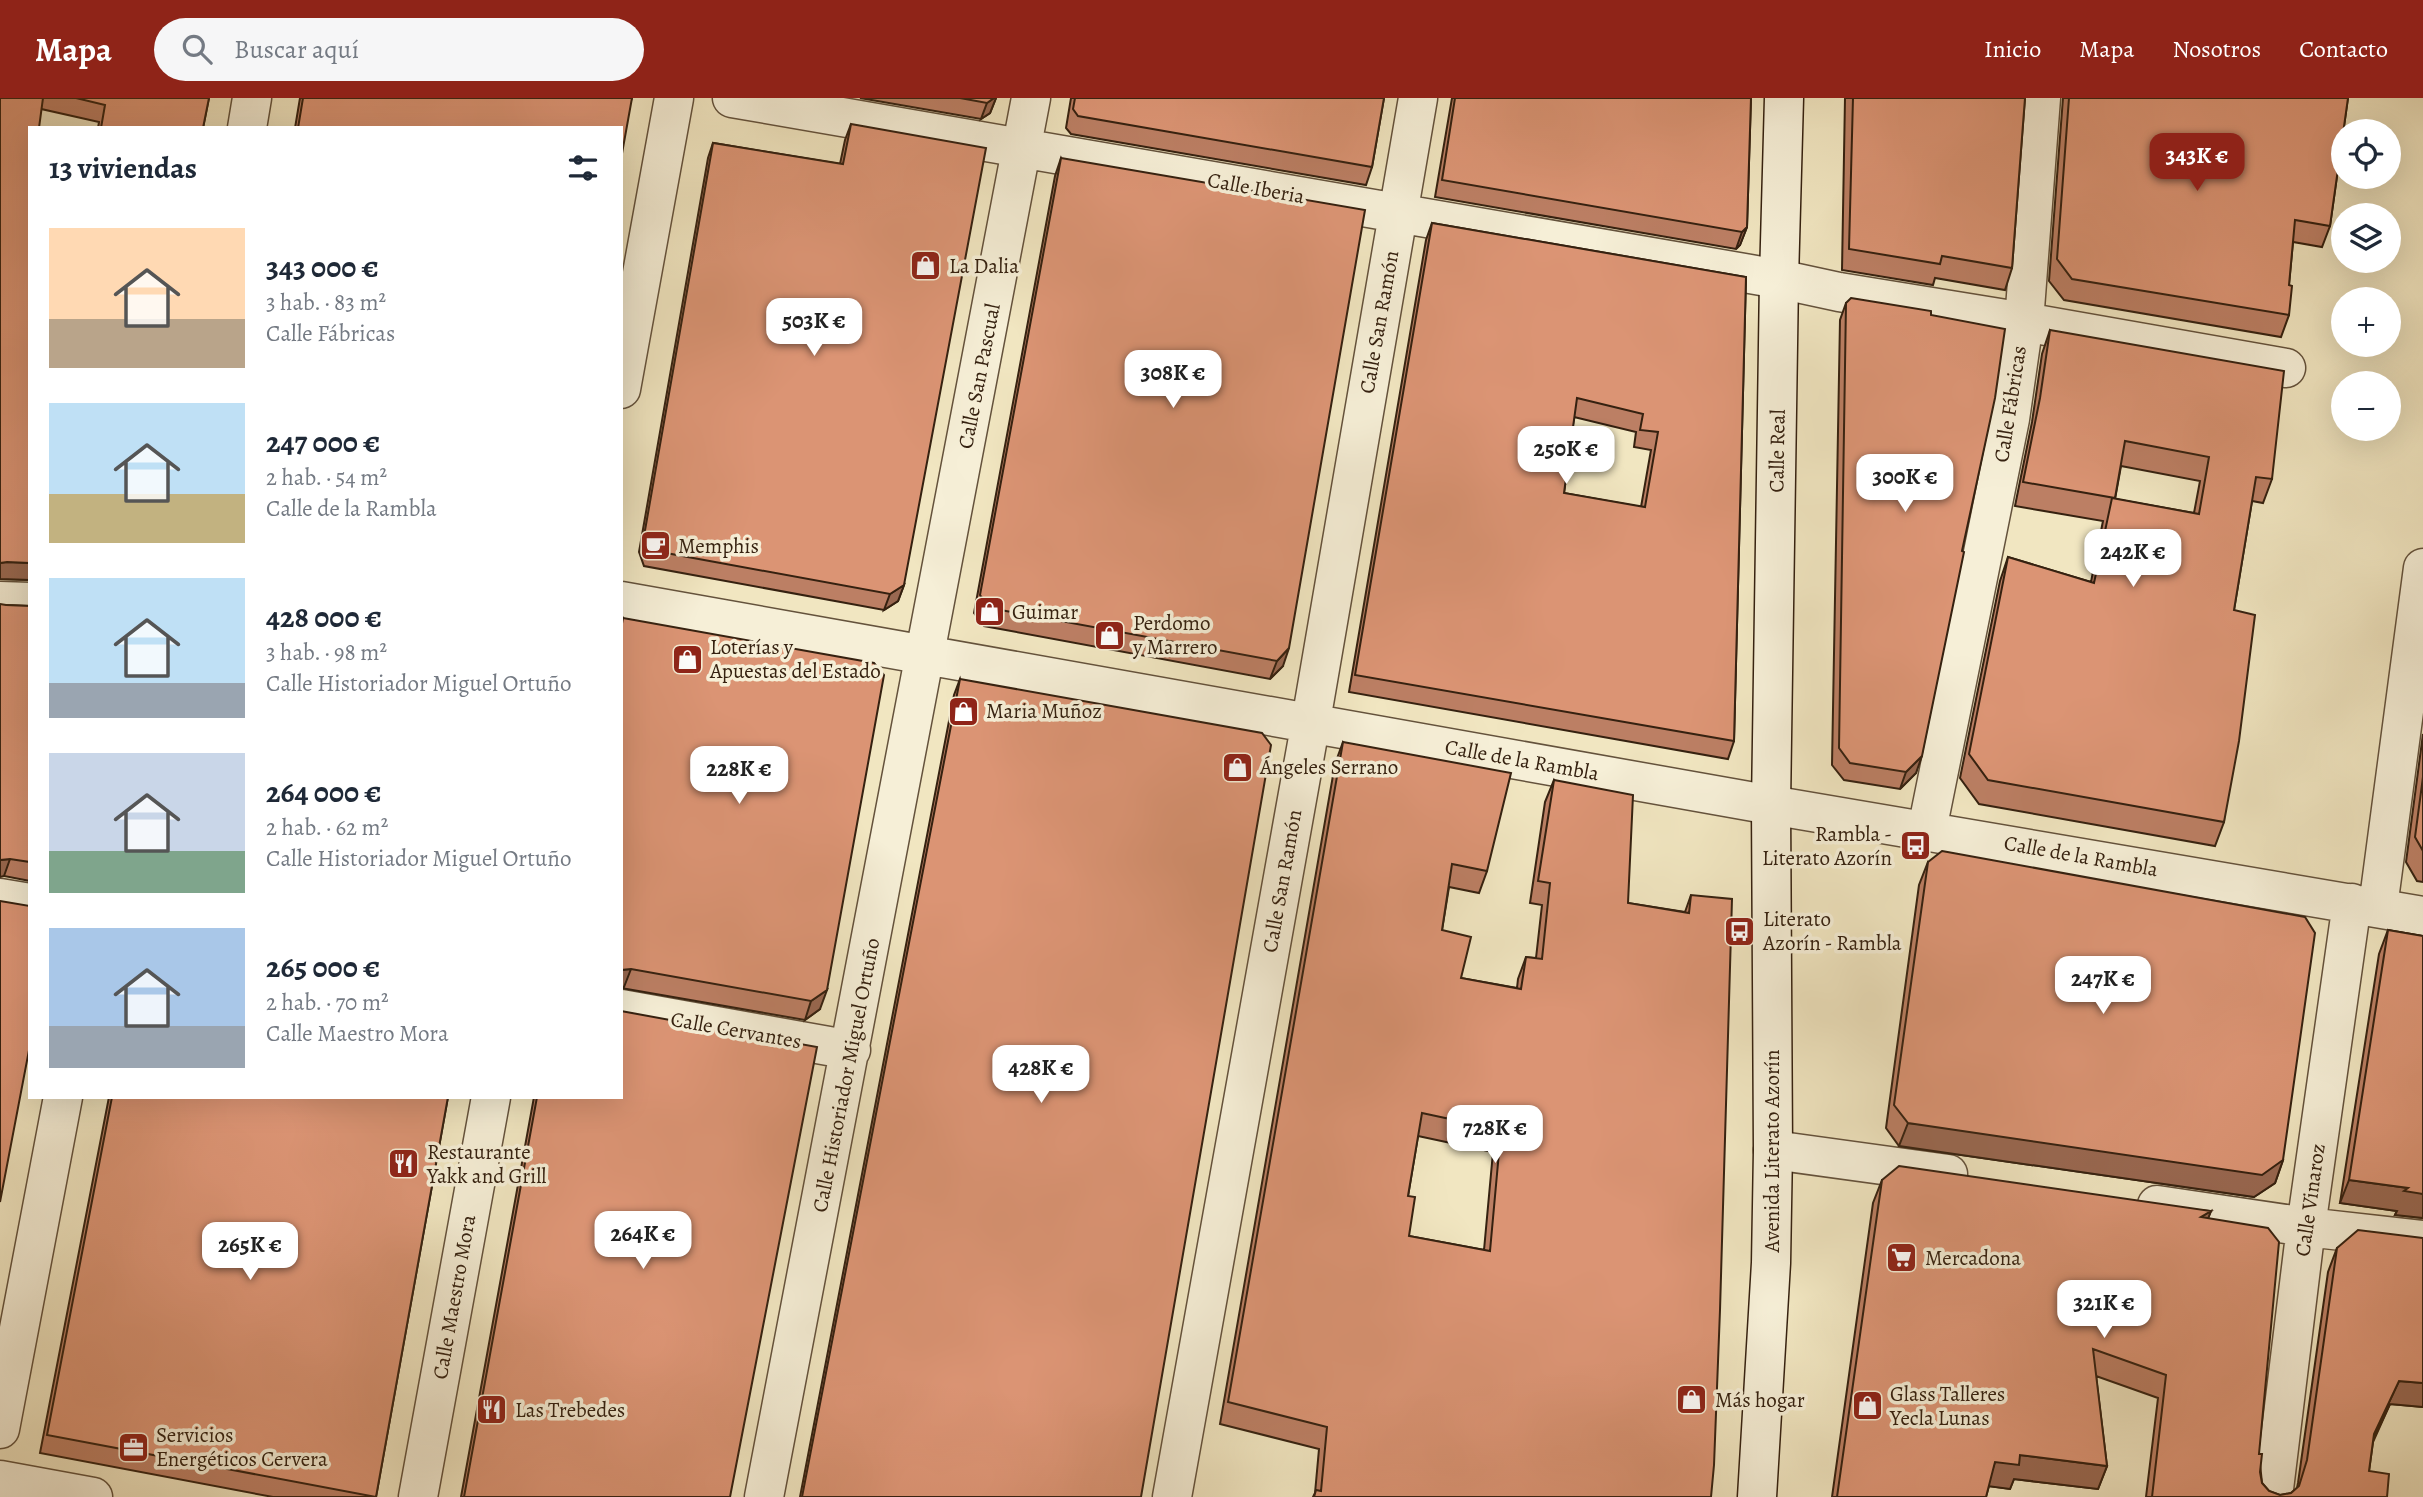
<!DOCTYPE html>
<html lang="es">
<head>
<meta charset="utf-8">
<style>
	body { margin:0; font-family:Alegreya,serif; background:#f6f6f7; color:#1f2937; height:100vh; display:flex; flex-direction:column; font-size:26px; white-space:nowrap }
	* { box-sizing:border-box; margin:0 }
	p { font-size:23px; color:#747a83 }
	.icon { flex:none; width:38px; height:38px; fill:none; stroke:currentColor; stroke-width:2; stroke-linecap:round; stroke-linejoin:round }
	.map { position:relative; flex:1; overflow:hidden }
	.panel { position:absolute; left:28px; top:28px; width:595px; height:973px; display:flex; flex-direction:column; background:#fff; border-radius:0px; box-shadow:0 7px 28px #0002 }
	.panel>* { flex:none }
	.fabs { position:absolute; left:2331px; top:21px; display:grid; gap:14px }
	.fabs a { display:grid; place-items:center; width:70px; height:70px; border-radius:50%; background:#fff; box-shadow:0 7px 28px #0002; font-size:35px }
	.price { position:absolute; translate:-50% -60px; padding:0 16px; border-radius:14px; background:#fff; color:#222; font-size:23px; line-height:46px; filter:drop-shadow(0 2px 4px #0008) }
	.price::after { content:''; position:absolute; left:50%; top:42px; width:21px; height:16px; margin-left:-10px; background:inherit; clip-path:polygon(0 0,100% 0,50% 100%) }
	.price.active { background:#8f2418; color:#fff }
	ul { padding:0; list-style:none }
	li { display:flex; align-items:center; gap:21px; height:175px; padding:0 21px }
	li span { display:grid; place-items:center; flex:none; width:196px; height:140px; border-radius:0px; color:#555 }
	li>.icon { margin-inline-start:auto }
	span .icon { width:84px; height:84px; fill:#fffc; stroke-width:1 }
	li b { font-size:30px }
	h2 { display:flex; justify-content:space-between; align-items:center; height:84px; padding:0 21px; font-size:30px }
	header { display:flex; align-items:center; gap:42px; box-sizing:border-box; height:98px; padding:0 35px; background:#8f2418; color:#fff }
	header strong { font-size:33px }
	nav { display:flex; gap:38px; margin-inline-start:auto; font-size:24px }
	.search { width:490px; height:63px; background:#f6f6f7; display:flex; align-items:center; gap:18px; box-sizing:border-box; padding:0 24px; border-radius:38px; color:#747a83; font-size:26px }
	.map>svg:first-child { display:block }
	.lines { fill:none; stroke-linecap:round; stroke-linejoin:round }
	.street-casing { stroke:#64523c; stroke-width:41 }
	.secondary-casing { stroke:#352110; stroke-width:41 }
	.street { stroke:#f6efd7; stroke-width:38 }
	.secondary { stroke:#f6efd7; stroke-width:38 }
	.wall { fill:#bc7f64; stroke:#352110; stroke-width:2; fill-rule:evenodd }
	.shaded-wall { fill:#996851; stroke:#352110; stroke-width:2 }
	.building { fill:#db9474; stroke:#352110; stroke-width:2; fill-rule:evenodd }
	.labels { text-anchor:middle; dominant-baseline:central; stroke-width:7; stroke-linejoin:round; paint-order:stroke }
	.street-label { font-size:21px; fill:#352110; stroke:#f6efd7 }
	.poi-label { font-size:21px; fill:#352110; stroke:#f6efd7; text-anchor:start }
</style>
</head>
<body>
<header>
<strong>Mapa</strong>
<div class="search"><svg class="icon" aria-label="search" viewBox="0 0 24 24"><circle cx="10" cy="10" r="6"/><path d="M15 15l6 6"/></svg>Buscar aquí</div>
<nav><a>Inicio</a><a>Mapa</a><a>Nosotros</a><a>Contacto</a></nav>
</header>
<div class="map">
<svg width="2423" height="1399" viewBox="0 0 2423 1399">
	<rect width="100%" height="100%" fill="#f1e6c1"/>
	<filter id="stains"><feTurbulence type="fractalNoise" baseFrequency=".00286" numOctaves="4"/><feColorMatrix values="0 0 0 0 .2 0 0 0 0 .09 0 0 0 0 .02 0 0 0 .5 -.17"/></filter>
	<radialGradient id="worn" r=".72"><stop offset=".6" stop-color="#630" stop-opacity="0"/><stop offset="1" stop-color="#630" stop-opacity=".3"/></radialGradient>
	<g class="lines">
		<defs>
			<path id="street" d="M732,0L1779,181L1839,194L2024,224L2286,270
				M247,30L252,0
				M621,291L674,0
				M0,503L30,504
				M621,503L1771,707L2423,818
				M1927,732L2010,321L2024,224L2041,0
				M0,800L30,805
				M2378,809L2423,470
				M621,911L851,952
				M1773,1052L1948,1076
				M2157,1107L2306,1129L2423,1142
				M0,1331L63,999
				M0,1382L93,1399
				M418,1399L491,999
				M764,1399L1031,0
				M1172,1399L1311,623L1418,0
				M2273,1399L2306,1129L2352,805"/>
			<path id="secondary" d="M1757,1399L1771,1165L1773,1052L1771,707L1779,181L1784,0"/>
		</defs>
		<use href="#street" class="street-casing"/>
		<use href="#secondary" class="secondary-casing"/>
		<use href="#street" class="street"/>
		<use href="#secondary" class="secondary"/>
	</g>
	<path class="wall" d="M0,0H209L203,30H98L99,24L41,11L30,30V482L0,481Z
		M300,0H632L621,30H295Z
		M860,0H996L990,15L981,21Z
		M1071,0H1384L1372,69L1366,87L1071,36L1066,30Z
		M1452,0H1751L1747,129L1740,147L1736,151L1435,99Z
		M1845,0H2025L2012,170L2005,192L1935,180L1933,187L1842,172Z
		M2063,0H2348L2330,128L2322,149L2293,144L2289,187V217L2281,239L2064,202L2049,183Z
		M851,26L904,487L898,503L884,512L644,468L639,454L708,60L713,45L840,66L845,42Z
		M1061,60L1283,568L1270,581L984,528L974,515L1055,78Z
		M1432,125L1746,179L1734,643L1728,661L1349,594L1426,142ZM1574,319L1636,334L1634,349L1651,352L1641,409L1564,395Z
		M1846,205L1931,217L1962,453L1916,675L1900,691L1844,682L1832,667L1840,222Z
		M2050,232L2272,381L2263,405L2252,403L2234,512L2224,724L2215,748L1979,706L1960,680L2000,483L2008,459L2091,484L2103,423L2015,408L2032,324L2042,256ZM2121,368L2200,383L2194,415L2115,401Z
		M6,507L30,508V783L4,778Z
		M623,520L820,911L805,922L621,890V525Z
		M960,581L1141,1399H800L954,597Z
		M2423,636V784L2417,783L2406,764Z
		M1343,644L1487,773L1479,795L1449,789L1442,832L1461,880L1517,890L1518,881L1526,859L1536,860L1542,807L1530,805L1545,704L1554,682L1628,805L1685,814L1691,797L1711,1399H1313L1315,1395L1319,1351L1220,1326L1335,666ZM1418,1038L1493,1054L1484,1152L1409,1138L1408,1098Z
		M1928,764L2283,1062L2275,1085L2254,1099L1899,1048L1886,1030L1919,787Z
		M2388,832L2423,838V1120L2395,1117L2397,1113L2340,1105L2379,856Z
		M109,999H448L376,1399H273L40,1355Z
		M534,999H621L730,1399H461Z
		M1882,1082L2211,1113L2208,1120L2259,1356L2262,1385L2269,1393L2280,1397L2291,1395L2297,1390L2298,1385L2328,1174L2337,1150L2423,1140V1309L2390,1306L2373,1344L2369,1373L2387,1399H2146L2158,1300L2096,1278L2107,1368L2098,1391L2014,1381L2010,1391L1989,1388L1986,1399H1832L1873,1105Z"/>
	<path class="shaded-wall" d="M994,0H996L990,15L981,21L987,5Z
		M1747,129L1740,147L1736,151L1742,134Z
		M7,464L30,465V482L0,481V465Z
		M904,487L898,503L884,512L890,496Z
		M1289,550L1283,568L1270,581L1277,563Z
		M1922,658L1916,675L1900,691L1906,674Z
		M10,761L4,778L0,779V762Z
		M631,871L624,889L621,890V872Z
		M827,892L820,911L805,922L811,903Z
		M1908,1025L2283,1062L2275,1085L2254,1099L1899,1048Z
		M2349,1082L2408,1090L2423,1096V1120L2395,1117L2397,1113L2340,1105Z
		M2211,1113L2202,1136L2201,1119Z
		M2399,1283L2423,1285V1309L2390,1306L2365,1359L2374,1336Z
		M2020,1357L2107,1368L2098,1391L2014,1381L2010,1391L1987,1388L1995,1364Z"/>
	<path class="building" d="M0,0H43L39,30H30V465L7,464L0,465Z
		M76,0H209L203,30H101L105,7Z
		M303,0H632L621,61V30H298Z
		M960,0H994L987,5Z
		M1075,0H1384L1372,69L1078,18L1073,11Z
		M1455,0H1751L1747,129L1742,134L1442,82Z
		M1853,0H2025L2012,170L1942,158L1940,166L1849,151Z
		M2069,0H2348L2330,128L2295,122L2289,187L2292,188L2289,217L2072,181L2057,161Z
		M851,26L986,50L904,487L890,496L650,452L644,438L713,45L843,66Z
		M1061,60L1365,112L1289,550L1277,563L990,510L980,497Z
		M1432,125L1746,179L1734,643L1355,577ZM1577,300L1643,316L1640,332L1658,334L1645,409L1564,395Z
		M1851,200L1931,213V217L2005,231L1995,300L1962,453L1964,454L1922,658L1906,674L1850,665L1839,650L1846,205Z
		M2050,232L2284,273L2272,381L2256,379L2234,512L2255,517L2239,643L2224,724L1988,682L1969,656L2008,459L2094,485L2112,400L2199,416L2209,359L2125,343L2115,400L2023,384L2040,300Z
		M0,506L6,507L30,508V764L10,761L0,762Z
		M623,520L874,565L884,577L827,892L811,903L631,871L621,872V531Z
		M960,581L1262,635L1271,647L1141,1399H802Z
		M1343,644L1511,675L1487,773L1452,766L1442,832L1471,839L1461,880L1521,891L1526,859L1542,861L1550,785L1538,783L1554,682L1633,697L1628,805L1689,815L1691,797L1732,801L1720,1212L1714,1367L1711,1399H1314L1316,1392L1321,1393L1327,1329L1228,1304ZM1422,1015L1501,1032L1490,1153L1409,1138L1415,1099L1408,1098Z
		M2423,679V753L2415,739Z
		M1942,753L2305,819L2315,835L2283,1062L2262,1077L1908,1025L1894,1007L1928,764Z
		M0,803L30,808V947L0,1104Z
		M2388,832L2423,838V1096L2404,1093L2408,1090L2349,1082Z
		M621,913L817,949L730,1399H464L537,999H621Z
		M112,999H448L376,1399L47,1337Z
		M1899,1068L2211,1113L2201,1119L2268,1130L2279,1144L2259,1356H2262L2260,1374L2262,1385L2269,1393L2280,1397L2291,1395L2299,1388L2307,1362L2337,1150L2358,1132L2423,1140V1285L2399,1283L2374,1336L2369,1373L2389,1376L2387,1399H2152L2166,1277L2093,1251L2107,1368L2020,1357L2019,1367L1995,1364L1986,1399H1837L1882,1082Z"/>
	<defs>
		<symbol id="shop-square" viewBox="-11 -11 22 22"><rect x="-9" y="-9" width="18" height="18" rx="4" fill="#8f2418" stroke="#f6efd7"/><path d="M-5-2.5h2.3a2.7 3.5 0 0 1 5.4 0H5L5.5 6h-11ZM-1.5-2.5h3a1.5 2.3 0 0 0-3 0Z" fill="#fff"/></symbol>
		<symbol id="cafe-square" viewBox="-11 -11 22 22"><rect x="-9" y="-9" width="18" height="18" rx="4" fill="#8f2418" stroke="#f6efd7"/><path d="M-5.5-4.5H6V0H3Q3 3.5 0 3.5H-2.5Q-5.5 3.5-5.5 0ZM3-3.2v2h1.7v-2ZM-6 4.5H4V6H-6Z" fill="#fff"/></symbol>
		<symbol id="bus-square" viewBox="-11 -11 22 22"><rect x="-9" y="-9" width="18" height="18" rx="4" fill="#8f2418" stroke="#f6efd7"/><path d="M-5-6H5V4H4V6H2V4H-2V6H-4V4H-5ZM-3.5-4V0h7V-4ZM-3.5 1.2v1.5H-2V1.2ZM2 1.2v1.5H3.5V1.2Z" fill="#fff"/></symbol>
		<symbol id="restaurant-square" viewBox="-11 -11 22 22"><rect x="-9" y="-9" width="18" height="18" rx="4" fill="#8f2418" stroke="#f6efd7"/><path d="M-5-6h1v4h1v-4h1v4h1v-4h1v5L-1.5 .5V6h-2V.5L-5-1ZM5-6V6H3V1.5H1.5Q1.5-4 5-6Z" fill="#fff"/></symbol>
		<symbol id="supermarket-square" viewBox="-11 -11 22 22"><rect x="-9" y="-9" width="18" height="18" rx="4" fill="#8f2418" stroke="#f6efd7"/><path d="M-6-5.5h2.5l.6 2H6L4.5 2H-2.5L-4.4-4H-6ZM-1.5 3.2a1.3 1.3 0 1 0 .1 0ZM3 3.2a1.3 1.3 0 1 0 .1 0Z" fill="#fff"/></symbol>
		<symbol id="office-square" viewBox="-11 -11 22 22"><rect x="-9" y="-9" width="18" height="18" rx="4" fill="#8f2418" stroke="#f6efd7"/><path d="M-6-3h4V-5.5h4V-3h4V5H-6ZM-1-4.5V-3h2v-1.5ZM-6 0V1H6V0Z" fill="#fff"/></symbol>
	</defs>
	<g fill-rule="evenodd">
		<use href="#shop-square" x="908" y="150" width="35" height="35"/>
		<use href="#cafe-square" x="638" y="430" width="35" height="35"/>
		<use href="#shop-square" x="972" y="496" width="35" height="35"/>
		<use href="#shop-square" x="1092" y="520" width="35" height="35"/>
		<use href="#shop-square" x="670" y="544" width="35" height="35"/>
		<use href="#shop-square" x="946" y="596" width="35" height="35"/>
		<use href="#shop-square" x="1220" y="652" width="35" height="35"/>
		<use href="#bus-square" x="1898" y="730" width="35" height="35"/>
		<use href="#bus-square" x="1722" y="816" width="35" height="35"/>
		<use href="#restaurant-square" x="386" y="1048" width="35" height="35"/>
		<use href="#supermarket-square" x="1884" y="1142" width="35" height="35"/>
		<use href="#shop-square" x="1674" y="1284" width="35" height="35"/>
		<use href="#shop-square" x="1850" y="1290" width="35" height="35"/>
		<use href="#restaurant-square" x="474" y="1294" width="35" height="35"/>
		<use href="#office-square" x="116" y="1332" width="35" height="35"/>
	</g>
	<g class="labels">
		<g class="street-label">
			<text transform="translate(1256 90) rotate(10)">Calle Iberia</text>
			<text transform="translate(1379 224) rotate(-80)">Calle San Ramón</text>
			<text transform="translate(979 278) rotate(-79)">Calle San Pascual</text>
			<text transform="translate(2010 306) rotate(-81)">Calle Fábricas</text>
			<text transform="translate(1777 353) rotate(-89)">Calle Real</text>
			<text transform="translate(1522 662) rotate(10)">Calle de la Rambla</text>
			<text transform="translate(2081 758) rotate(10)">Calle de la Rambla</text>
			<text transform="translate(1282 783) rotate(-80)">Calle San Ramón</text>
			<text transform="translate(736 932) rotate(10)">Calle Cervantes</text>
			<text transform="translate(846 977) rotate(-79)">Calle Historiador Miguel Ortuño</text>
			<text transform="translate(1772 1053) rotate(-90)">Avenida Literato Azorín</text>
			<text transform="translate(2310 1102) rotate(-82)">Calle Vinaroz</text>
			<text transform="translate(454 1199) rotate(-80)">Calle Maestro Mora</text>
		</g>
		<g class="poi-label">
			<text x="949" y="168">La Dalia</text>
			<text x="678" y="448">Memphis</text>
			<text x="1012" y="514">Guimar</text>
			<text x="1133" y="525">Perdomo<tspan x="1133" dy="24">y Marrero</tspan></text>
			<text x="710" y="549">Loterías y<tspan x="710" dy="24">Apuestas del Estado</tspan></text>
			<text x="986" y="613">Maria Muñoz</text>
			<text x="1260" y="669">Ángeles Serrano</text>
			<text x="1892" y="736" text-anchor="end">Rambla -<tspan x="1892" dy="24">Literato Azorín</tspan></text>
			<text x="1763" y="821">Literato<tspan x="1763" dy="24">Azorín - Rambla</tspan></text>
			<text x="427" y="1054">Restaurante<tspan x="427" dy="24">Yakk and Grill</tspan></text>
			<text x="1925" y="1160">Mercadona</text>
			<text x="1890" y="1296">Glass Talleres<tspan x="1890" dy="24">Yecla Lunas</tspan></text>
			<text x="1715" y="1302">Más hogar</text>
			<text x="515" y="1312">Las Trebedes</text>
			<text x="156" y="1337">Servicios<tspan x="156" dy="24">Energéticos Cervera</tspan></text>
		</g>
	</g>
	<rect width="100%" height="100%" filter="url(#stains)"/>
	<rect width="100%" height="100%" fill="url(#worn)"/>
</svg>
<div class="fabs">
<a><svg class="icon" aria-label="locate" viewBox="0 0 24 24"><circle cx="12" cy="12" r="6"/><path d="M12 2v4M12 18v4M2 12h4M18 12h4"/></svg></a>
<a><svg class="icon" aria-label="layers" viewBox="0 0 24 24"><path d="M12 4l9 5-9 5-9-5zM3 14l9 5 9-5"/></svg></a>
<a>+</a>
<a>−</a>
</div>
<b class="price active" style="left:2197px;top:95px">343K €</b>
<b class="price" style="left:814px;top:260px">503K €</b>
<b class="price" style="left:1173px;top:312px">308K €</b>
<b class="price" style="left:1566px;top:388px">250K €</b>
<b class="price" style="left:1905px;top:416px">300K €</b>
<b class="price" style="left:2133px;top:491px">242K €</b>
<b class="price" style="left:739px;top:708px">228K €</b>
<b class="price" style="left:2103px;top:918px">247K €</b>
<b class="price" style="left:1041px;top:1007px">428K €</b>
<b class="price" style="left:1495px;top:1067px">728K €</b>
<b class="price" style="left:643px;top:1173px">264K €</b>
<b class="price" style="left:250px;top:1184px">265K €</b>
<b class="price" style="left:2104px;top:1242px">321K €</b>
<section class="panel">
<h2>13 viviendas<svg class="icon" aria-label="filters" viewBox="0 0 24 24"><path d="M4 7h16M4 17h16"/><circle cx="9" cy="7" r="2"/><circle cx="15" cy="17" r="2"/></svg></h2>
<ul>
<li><span style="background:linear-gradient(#ffd9b3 65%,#b9a48a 0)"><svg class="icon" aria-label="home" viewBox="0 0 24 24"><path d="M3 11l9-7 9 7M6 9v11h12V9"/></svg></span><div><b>343 000 €</b><p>3 hab. · 83 m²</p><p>Calle Fábricas</p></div></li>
<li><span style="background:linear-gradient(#bfe0f5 65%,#c2b280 0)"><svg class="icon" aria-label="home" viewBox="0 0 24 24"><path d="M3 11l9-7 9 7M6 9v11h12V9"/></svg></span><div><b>247 000 €</b><p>2 hab. · 54 m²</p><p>Calle de la Rambla</p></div></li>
<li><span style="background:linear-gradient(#bfe0f5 75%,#9aa5b1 0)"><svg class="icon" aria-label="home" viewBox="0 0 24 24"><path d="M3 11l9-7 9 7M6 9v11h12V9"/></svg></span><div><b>428 000 €</b><p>3 hab. · 98 m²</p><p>Calle Historiador Miguel Ortuño</p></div></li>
<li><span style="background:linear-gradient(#c9d6e8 70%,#7fa58c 0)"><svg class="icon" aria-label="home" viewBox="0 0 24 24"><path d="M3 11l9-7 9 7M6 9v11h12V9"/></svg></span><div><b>264 000 €</b><p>2 hab. · 62 m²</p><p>Calle Historiador Miguel Ortuño</p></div></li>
<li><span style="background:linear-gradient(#a9c7e8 70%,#9aa5b1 0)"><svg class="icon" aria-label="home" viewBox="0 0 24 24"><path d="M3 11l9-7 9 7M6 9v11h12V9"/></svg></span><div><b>265 000 €</b><p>2 hab. · 70 m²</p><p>Calle Maestro Mora</p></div></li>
</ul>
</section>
</div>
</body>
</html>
